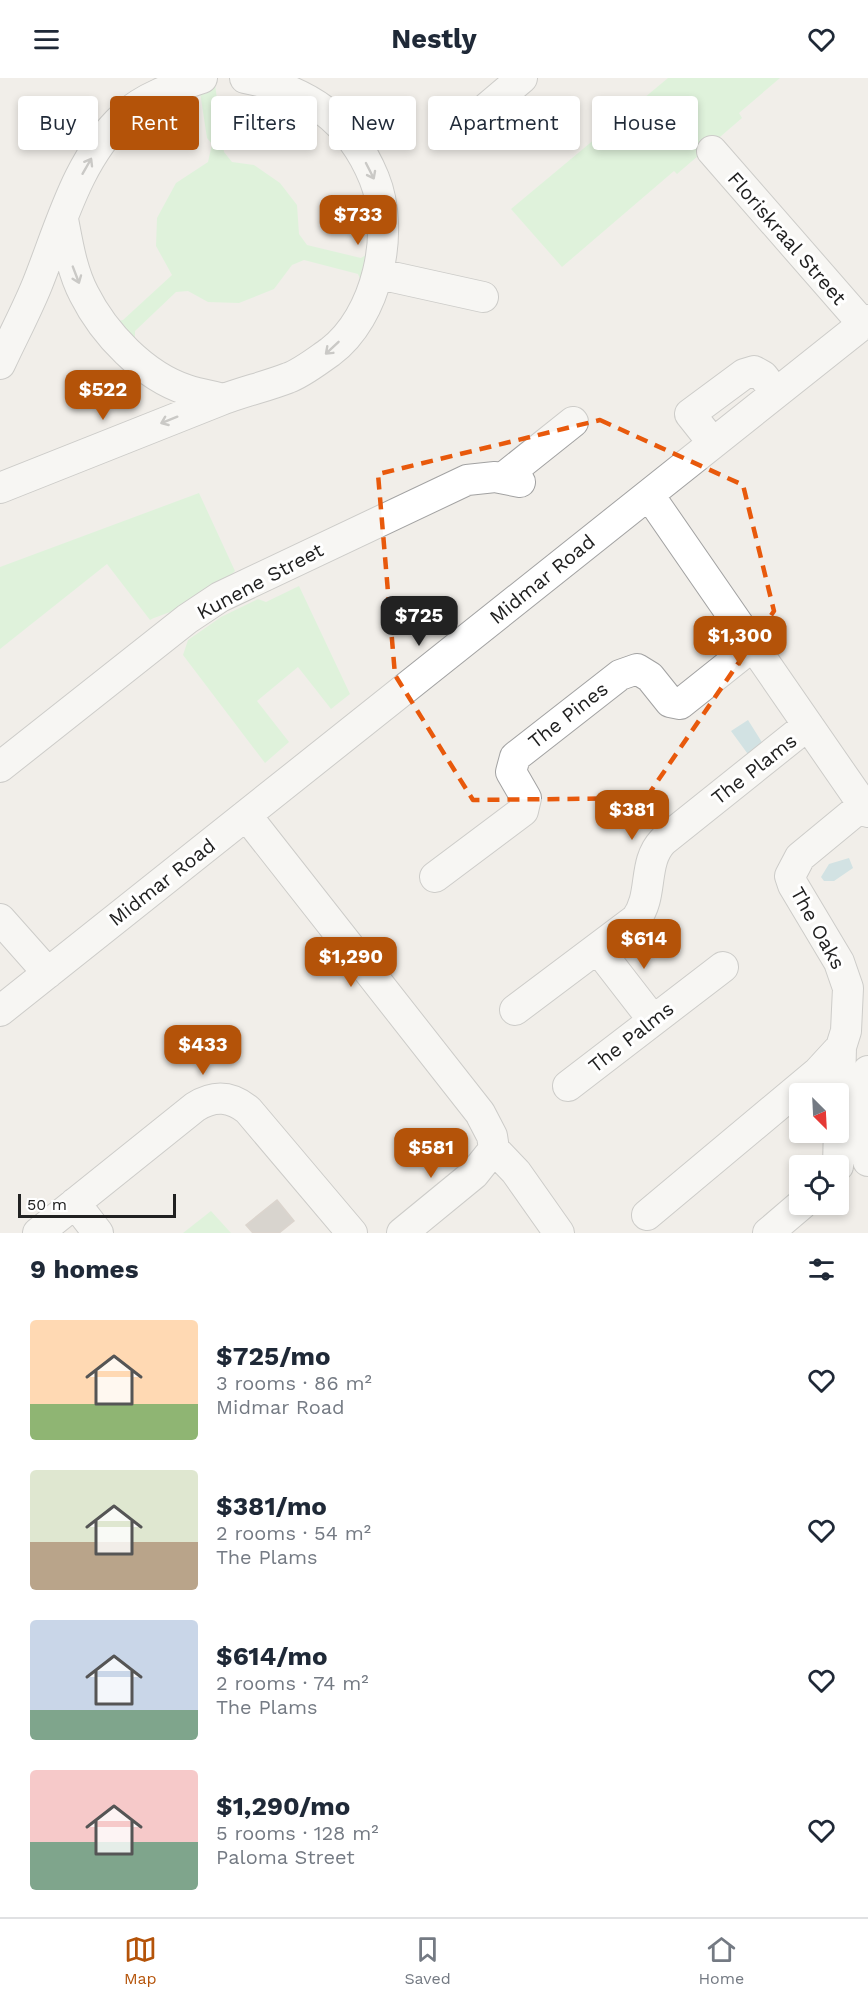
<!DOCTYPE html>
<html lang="en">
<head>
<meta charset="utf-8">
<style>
	body { margin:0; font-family:"Work Sans",sans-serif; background:#f6f6f7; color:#1f2937; height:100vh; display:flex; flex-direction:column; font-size:22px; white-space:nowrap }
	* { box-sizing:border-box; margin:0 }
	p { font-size:20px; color:#747a83 }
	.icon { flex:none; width:33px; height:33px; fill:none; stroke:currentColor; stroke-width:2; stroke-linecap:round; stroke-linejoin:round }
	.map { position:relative; height:1155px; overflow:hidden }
	.side { display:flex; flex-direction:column; background:#fff; flex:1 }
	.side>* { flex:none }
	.hud { position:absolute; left:18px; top:18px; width:832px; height:54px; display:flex; gap:12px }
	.needle { width:39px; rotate:156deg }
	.fabs { position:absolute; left:789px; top:1005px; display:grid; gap:12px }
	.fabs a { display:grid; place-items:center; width:60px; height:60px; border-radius:6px; background:#fff; box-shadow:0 3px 9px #0003; font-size:30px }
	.scale { position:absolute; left:18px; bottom:15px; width:158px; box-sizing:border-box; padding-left:6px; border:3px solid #212121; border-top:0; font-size:16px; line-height:21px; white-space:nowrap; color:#212121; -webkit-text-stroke:4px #fff; paint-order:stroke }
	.price { position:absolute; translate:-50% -51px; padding:0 14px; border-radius:12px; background:#b45309; color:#fff; font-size:20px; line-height:39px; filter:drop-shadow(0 2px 3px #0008) }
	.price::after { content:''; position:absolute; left:50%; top:36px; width:18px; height:14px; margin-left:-9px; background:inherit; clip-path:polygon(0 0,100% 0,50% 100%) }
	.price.selected { background:#222; color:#fff }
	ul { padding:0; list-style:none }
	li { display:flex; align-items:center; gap:18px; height:150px; padding:0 30px }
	li span { display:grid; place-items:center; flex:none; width:168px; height:120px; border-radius:6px; color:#555 }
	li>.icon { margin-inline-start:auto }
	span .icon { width:72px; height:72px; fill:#fffc; stroke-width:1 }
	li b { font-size:26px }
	h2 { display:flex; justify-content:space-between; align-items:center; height:72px; padding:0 30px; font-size:26px }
	.tag { padding:0 21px; border-radius:6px; background:#fff; box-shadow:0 3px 9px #0003; font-size:21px; line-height:54px }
	.tag.selected { background:#b45309; color:#fff }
	header { display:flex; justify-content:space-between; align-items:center; height:78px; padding:0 30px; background:#fff; font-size:27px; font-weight:700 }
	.dock { display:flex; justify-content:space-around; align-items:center; height:84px; border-top:2px solid #e0e1e3; background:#fff; font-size:16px; color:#747a83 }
	.dock a { display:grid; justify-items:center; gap:3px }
	.dock .selected { color:#b45309 }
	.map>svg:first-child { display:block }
	.park { fill:#caf6cb }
	.water { fill:#add3db }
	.building { fill:#bab3ae; stroke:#c2b4ac; stroke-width:1.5 }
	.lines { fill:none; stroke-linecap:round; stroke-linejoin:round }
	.minor-casing { stroke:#a2a2a2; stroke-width:32 }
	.minor { stroke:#fff; stroke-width:30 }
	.oneway { stroke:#9b9b9b }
	.marked { fill:none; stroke:#e8590c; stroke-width:4.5; stroke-dasharray:12 8; stroke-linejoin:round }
	.labels { text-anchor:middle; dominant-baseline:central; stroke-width:6; stroke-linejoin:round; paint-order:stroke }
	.street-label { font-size:20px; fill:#212121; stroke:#fff }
</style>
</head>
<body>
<header><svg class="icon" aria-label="menu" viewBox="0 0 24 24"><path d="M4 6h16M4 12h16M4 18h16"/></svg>Nestly<svg class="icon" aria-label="heart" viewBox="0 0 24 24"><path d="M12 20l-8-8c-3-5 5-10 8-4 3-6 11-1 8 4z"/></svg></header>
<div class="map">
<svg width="868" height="1155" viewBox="0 0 868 1155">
	<rect width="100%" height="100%" fill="#f1eee9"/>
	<path class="park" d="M668,0H780L739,35L742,40L677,96L674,93L562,189L511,131Z
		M215,6L224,74L232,84L254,87L280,105L297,127L299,156L307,167L361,180L369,175L362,205L358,196L304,182L292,187L274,211L239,225L208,224L188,213L176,214L135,253V264L110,244L123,242L172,197L156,168L157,140L176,105L208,84L212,66L207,60L199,8Z
		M199,415L235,493L232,496C212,507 195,519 176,531C168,536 159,537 150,542L107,486L0,571V489Z
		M299,508L350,616L331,631L298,589L257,623L289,664L265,685L183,577L188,562L221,539L258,521L266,524Z
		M211,1133L231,1155H183Z"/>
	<path class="water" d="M748,642L765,669L750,679L731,653Z
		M849,780L853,790L834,803H824L821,799L829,786Z"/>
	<path class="building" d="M277,1122L294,1143L279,1155H253L246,1147Z"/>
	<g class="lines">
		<defs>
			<path id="minor" d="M475,40L522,0
				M712,73L863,246
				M63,141C68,167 72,193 84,216C104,256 144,298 187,312C199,316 212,318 223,321
				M379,196L483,219
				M0,286C12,260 26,234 37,207C60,150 77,81 124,38C146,18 175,9 202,0
				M713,365L690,336L744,296L754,293L763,298L776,315
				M504,399L573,344
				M0,410C73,381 146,352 219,323C241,314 265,309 288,300C302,295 317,283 330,274C377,239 396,154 374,100C350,41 307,12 245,0
				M649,417L868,734
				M0,689L187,541L220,519L467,402L495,399L520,404
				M246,737L480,1035L492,1058L494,1071L474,1096L402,1155
				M435,799L523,733L526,720L511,694L515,679L620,597L637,591L650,599L670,624L680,626L754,567
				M0,841L48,895
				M598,871L653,942
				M515,932L636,841C654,817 642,785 663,763L808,647
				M0,933L868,242
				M868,993L864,1070L868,1083
				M568,1008L723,889
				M494,1071L516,1094L559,1155
				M838,1088L841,969
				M75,1125L98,1155
				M647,1137L818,994L841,969L846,953L848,910L839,884L793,807L790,798L800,779L863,727
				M38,1155L195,1029C214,1017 231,1018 248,1032L352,1155
				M768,1155L802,1126"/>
		</defs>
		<use href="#minor" class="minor-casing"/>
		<use href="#minor" class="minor"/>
	</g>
	<defs><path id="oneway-shaft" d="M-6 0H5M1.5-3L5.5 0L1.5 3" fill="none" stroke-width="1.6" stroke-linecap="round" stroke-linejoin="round" transform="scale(1.5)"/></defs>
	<g class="oneway">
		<use href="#oneway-shaft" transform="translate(87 88) rotate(-60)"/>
		<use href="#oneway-shaft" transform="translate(370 93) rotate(63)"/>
		<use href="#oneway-shaft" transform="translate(76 197) rotate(69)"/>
		<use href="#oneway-shaft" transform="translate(332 270) rotate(137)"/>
		<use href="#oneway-shaft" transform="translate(169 342) rotate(158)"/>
	</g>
	<path d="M0 0H868V1155H0ZM600,342L743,407L774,533L646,720L473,722L395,597L378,396Z" fill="#f1eee9" fill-opacity=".55" fill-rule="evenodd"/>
	<path class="marked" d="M600,342L743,407L774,533L646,720L473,722L395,597L378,396Z"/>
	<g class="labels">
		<g class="street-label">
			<text transform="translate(787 160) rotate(49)">Floriskraal Street</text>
			<text transform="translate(542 501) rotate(-39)">Midmar Road</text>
			<text transform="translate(260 503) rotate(-28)">Kunene Street</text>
			<text transform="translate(568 637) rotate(-38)">The Pines</text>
			<text transform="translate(754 691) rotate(-38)">The Plams</text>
			<text transform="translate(162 804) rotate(-38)">Midmar Road</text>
			<text transform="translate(818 850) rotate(61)">The Oaks</text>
			<text transform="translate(631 959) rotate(-38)">The Palms</text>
		</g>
	</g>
</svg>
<div class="fabs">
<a><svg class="needle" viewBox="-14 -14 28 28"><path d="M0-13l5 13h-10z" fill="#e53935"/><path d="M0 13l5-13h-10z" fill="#747a83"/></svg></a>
<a><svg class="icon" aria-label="locate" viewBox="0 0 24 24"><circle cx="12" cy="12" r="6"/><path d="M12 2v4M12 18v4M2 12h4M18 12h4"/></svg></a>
</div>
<div class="scale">50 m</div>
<b class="price" style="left:358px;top:168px">$733</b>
<b class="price" style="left:103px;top:343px">$522</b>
<b class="price selected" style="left:419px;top:569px">$725</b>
<b class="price" style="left:740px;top:589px">$1,300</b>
<b class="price" style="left:632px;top:763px">$381</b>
<b class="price" style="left:644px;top:892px">$614</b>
<b class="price" style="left:351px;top:910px">$1,290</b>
<b class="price" style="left:203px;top:998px">$433</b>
<b class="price" style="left:431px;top:1101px">$581</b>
<div class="hud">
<a class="tag">Buy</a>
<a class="tag selected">Rent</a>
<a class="tag">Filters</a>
<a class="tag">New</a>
<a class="tag">Apartment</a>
<a class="tag">House</a>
</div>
</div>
<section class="side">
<h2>9 homes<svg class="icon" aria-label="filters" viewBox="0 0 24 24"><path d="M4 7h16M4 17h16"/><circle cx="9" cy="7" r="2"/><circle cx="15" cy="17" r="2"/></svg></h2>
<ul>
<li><span style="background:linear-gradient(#ffd9b3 70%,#8fb573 0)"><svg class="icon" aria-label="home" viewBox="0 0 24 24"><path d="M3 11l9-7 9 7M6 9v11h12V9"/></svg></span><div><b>$725/mo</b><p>3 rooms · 86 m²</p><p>Midmar Road</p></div><svg class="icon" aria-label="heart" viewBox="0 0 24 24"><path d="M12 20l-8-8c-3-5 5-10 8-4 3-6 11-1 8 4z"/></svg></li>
<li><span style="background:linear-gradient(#dfe7d0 60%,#b9a48a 0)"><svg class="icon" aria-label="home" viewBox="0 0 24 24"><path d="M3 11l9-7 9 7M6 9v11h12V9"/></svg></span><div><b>$381/mo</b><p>2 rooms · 54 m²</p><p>The Plams</p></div><svg class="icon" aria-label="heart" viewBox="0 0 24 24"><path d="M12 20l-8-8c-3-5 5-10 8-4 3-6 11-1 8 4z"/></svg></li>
<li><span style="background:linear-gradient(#c9d6e8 75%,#7fa58c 0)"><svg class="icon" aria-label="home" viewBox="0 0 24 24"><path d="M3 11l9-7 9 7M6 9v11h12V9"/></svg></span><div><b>$614/mo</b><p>2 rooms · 74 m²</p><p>The Plams</p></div><svg class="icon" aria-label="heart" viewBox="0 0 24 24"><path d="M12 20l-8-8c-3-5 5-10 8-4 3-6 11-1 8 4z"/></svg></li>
<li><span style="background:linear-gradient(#f6c9c9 60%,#7fa58c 0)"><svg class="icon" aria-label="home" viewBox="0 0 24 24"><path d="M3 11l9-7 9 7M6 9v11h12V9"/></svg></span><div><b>$1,290/mo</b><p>5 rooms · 128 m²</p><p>Paloma Street</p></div><svg class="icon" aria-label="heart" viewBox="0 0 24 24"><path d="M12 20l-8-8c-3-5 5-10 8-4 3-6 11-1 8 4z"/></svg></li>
</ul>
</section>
<nav class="dock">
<a class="selected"><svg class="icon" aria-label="map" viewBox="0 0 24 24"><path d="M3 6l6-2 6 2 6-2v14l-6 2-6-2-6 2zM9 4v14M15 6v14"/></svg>Map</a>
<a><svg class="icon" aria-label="saved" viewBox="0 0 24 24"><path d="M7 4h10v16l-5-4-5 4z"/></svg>Saved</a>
<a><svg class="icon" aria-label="home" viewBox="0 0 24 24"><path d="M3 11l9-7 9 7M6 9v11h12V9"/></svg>Home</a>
</nav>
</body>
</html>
